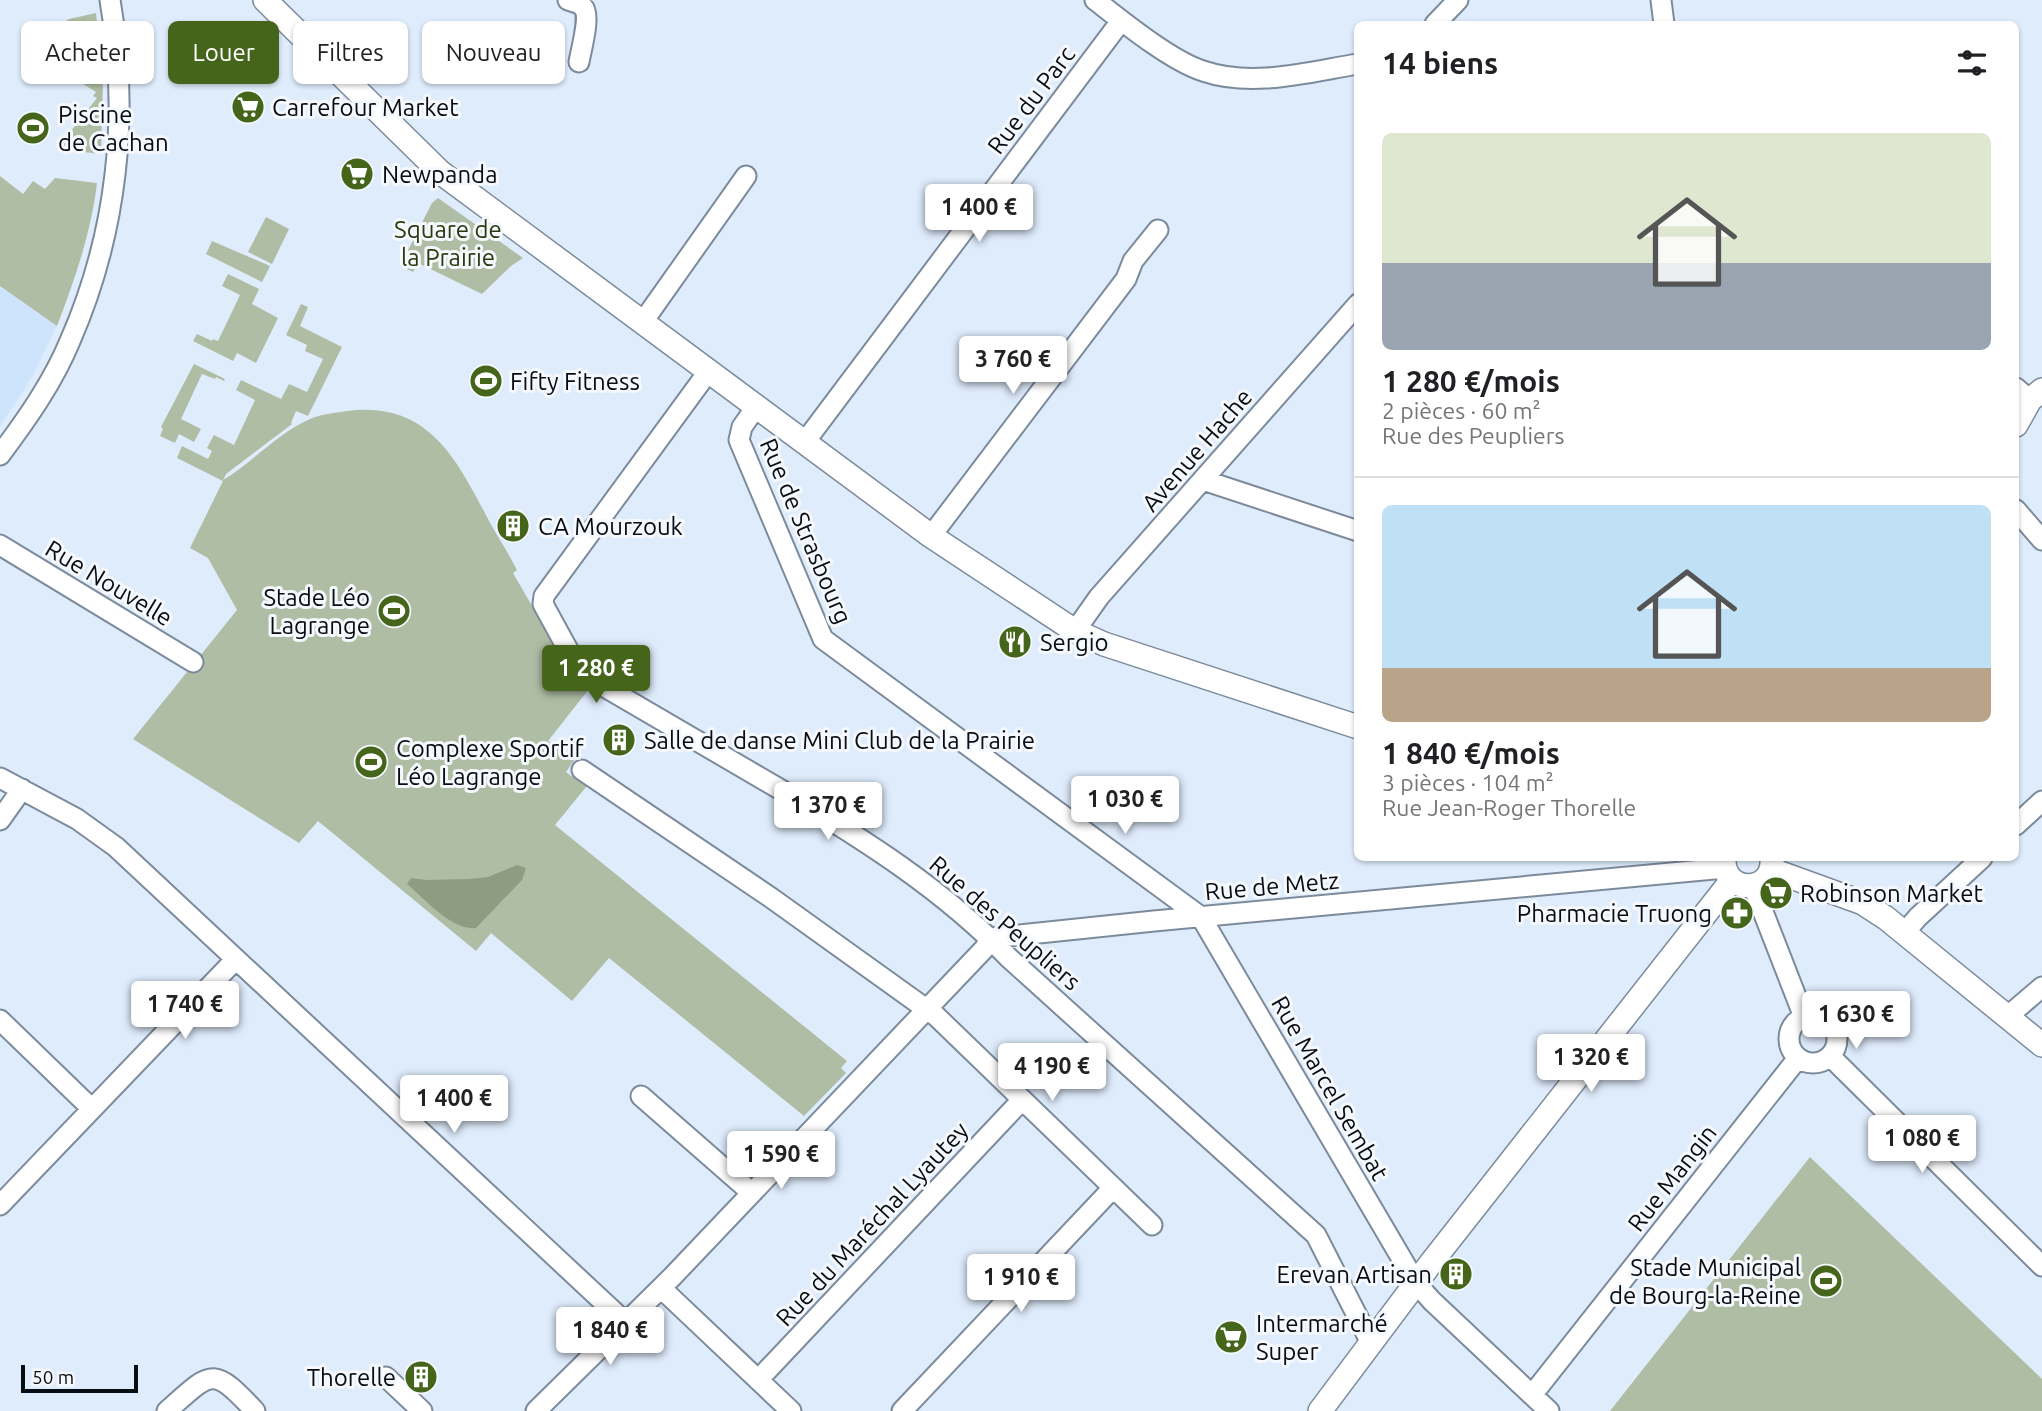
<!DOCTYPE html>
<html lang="fr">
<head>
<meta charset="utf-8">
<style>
	body { margin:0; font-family:Ubuntu,sans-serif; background:#f2f2f2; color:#202124; height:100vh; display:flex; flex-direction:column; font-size:26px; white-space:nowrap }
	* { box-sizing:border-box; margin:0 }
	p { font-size:23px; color:#757577 }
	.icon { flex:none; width:38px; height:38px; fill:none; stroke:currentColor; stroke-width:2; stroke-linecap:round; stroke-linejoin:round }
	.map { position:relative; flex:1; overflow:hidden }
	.side { position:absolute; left:1354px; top:21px; width:665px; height:840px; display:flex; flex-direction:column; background:#fff; border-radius:10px; box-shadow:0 2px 5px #0004 }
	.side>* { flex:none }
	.top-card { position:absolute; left:21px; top:21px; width:665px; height:63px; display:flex; gap:14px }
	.scale { position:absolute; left:21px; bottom:18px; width:117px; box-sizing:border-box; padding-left:7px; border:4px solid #080d13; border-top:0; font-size:19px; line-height:24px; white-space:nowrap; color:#080d13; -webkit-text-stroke:5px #f5f8fc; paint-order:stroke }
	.price { position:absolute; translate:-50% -60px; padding:0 16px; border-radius:7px; background:#fff; color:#222; font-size:23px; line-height:46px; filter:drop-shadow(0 2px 4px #0008) }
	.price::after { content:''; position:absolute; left:50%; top:42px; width:21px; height:16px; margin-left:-10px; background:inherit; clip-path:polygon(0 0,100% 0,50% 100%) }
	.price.active { background:#45651b; color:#fff }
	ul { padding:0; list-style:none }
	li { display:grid; align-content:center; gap:14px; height:371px; padding:0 28px }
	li+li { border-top:2px solid #e0e0e0 }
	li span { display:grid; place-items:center; height:217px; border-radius:10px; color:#555 }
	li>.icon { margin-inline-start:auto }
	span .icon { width:126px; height:126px; fill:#fffc; stroke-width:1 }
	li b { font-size:30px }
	h2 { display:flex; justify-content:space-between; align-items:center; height:84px; padding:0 28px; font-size:30px }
	.pill { padding:0 24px; border-radius:10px; background:#fff; box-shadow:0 2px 5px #0004; font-size:24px; line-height:63px }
	.pill.active { background:#45651b; color:#fff }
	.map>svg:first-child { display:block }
	.built { fill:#cee3fc }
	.green { fill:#b0bda5 }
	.water { fill:#8e9c82 }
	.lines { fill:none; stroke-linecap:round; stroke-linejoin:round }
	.minor-casing { stroke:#7c8b9c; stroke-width:23 }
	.major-casing { stroke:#7c8b9c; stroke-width:26 }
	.minor { stroke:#fff; stroke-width:19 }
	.major { stroke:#fff; stroke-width:23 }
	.labels { text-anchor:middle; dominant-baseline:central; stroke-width:6; stroke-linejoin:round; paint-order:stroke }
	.street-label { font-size:24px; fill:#080d13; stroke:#f5f8fc }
	.poi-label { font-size:24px; fill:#080d13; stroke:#f5f8fc; text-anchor:start }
	.park-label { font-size:24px; fill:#273b0f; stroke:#f5f8fc }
</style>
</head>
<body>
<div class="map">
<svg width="2042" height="1411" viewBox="0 0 2042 1411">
	<rect width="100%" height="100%" fill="#dfecfc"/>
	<path class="built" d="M0,286L57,326L32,377L0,427Z"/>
	<path class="green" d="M96,13L103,81L101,154L57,149L97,98L93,96L96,92L83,84L85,80L69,67L77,55L49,31L69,19Z
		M0,176L23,194L33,181L45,189L55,178L97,183C91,233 75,279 57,326L0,286Z
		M438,198L523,258L511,266L482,294L418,263L413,272L405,268L402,262L432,203Z
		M266,217L289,229L272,264L248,252Z
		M212,241L270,266L262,282L206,254Z
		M228,274L259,289L252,304L278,318L256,363L237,353L233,361L193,341L197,334L212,341L213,339L218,341L240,295L222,286Z
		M301,304L308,307L300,326L342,347L308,416L296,411L291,423L292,424L226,474L223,480C253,462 278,433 310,419C321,414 335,413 347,411C428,401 456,458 488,519C497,536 508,552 517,570L513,573L554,644L561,672L589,689L548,741L575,759L566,772L578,781L587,779L591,781L555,825L847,1061L841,1068L846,1073L804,1116L609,958L572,1001L491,933L476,951L318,821L299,843L133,739L237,610L208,558L190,548L223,481L177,458L182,446L208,459L212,451L207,448L214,435L234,445L255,400L236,390L241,380L281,399L289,384L307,392L323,359L305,351L307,345L286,335Z
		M194,364L225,379L224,381L216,377L215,379L202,374L181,419L201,429L194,442L179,434L175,443L160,436L163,429L161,427Z
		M1810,1157L2042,1379V1411H1610Z"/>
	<path class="water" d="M517,865L526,868L522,880L476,928C452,931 425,899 407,884L411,878L427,880L469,879L488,877Z"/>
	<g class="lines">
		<defs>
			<path id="minor" d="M568,0C573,2 580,3 583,7C591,15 581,50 579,62
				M1095,0C1122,21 1171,61 1203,71C1253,88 1308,72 1358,64
				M1661,0L1664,24
				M1435,24L1458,0
				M642,323L746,176
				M708,372L544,596L543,604L578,668L586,676C651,714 717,752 783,791C863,839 944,890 1009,958L1316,1235L1371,1343
				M2016,388L2030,400
				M756,407L742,427L739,440L823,639L1201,917L1416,1283L1432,1301L1549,1411
				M804,443L1121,21
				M0,455C27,419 53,382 70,341C117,234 130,115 110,0
				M1203,480L1358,531
				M2016,510L2042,540
				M931,536L1126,279L1133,261L1158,230
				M0,545L193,662
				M1075,631L1099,597L1358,304
				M582,770L770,897L936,1016L1152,1225
				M0,778L77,819L116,847L626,1323
				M0,820L22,789
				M2016,825L2042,801
				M1753,886L1804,1017
				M1905,932L1918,917L1982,858
				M991,938L1154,921L1725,868
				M1789 1039a24 24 0 1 1 48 0a24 24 0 1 1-48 0Z
				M2008,1016L2042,987
				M0,1020L92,1109
				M1830,1056L2042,1266
				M641,1096L752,1193
				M0,1205L235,960
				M661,1288L791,1411
				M386,1377L422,1411
				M758,1380L1021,1101
				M1532,1395L1798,1058
				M167,1411C212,1371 212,1365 255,1411
				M536,1411L672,1277L984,949L991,938
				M902,1411L1112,1189"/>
			<path id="major" d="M265,0L440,172L931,536L1075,631L1104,644L1358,727
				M2016,425L2030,400L2042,390
				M1724,858C1722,895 1775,895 1772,858
				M1772,870L1863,903L1886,918L2042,1045
				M1320,1411L1431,1263L1732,880"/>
		</defs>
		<use href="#minor" class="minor-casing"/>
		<use href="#major" class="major-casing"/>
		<use href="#minor" class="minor"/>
		<use href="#major" class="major"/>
	</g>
	<defs>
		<symbol id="supermarket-disc" viewBox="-11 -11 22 22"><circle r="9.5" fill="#45651b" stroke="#f5f8fc"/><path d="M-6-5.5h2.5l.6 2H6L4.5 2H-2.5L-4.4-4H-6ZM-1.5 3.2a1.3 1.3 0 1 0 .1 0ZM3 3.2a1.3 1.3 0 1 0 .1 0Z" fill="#fff"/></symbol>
		<symbol id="stadium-disc" viewBox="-11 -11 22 22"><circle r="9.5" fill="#45651b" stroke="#f5f8fc"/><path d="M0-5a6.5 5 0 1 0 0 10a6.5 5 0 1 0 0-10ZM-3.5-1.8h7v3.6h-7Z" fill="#fff"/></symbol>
		<symbol id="building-disc" viewBox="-11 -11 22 22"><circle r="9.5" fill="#45651b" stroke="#f5f8fc"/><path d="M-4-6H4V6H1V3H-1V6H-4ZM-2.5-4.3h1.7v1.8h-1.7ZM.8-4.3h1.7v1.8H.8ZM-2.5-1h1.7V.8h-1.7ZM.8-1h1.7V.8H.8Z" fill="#fff"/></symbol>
		<symbol id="restaurant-disc" viewBox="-11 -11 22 22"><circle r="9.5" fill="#45651b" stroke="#f5f8fc"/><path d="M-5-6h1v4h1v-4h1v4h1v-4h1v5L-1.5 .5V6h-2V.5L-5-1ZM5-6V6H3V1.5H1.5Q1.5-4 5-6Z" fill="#fff"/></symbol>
		<symbol id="pharmacy-disc" viewBox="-11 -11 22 22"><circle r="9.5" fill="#45651b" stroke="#f5f8fc"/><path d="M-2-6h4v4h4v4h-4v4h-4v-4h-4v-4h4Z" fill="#fff"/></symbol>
	</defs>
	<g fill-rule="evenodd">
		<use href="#supermarket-disc" x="229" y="88" width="38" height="38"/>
		<use href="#stadium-disc" x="14" y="109" width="38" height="38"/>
		<use href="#supermarket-disc" x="338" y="155" width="38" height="38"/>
		<use href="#stadium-disc" x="467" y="362" width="38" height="38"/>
		<use href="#building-disc" x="494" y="507" width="38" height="38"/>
		<use href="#stadium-disc" x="375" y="592" width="38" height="38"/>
		<use href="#restaurant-disc" x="996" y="623" width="38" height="38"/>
		<use href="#building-disc" x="600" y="721" width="38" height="38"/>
		<use href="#stadium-disc" x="352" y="743" width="38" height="38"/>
		<use href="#supermarket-disc" x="1757" y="874" width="38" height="38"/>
		<use href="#pharmacy-disc" x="1718" y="894" width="38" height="38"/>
		<use href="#building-disc" x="1437" y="1255" width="38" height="38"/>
		<use href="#stadium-disc" x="1807" y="1262" width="38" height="38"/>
		<use href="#supermarket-disc" x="1212" y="1318" width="38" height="38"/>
		<use href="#building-disc" x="402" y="1358" width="38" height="38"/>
	</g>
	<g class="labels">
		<g class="street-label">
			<text transform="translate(1031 100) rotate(-53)">Rue du Parc</text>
			<text transform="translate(1197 450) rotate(-49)">Avenue Hache</text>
			<text transform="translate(806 531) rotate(67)">Rue de Strasbourg</text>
			<text transform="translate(109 583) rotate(31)">Rue Nouvelle</text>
			<text transform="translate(1272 886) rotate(-5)">Rue de Metz</text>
			<text transform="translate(1005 923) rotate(41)">Rue des Peupliers</text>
			<text transform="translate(1330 1088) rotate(60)">Rue Marcel Sembat</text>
			<text transform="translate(1672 1178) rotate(-52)">Rue Mangin</text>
			<text transform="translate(872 1224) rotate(-47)">Rue du Maréchal Lyautey</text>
		</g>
		<g class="poi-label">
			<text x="272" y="107">Carrefour Market</text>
			<text x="58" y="114">Piscine<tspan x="58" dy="28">de Cachan</tspan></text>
			<text x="382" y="174">Newpanda</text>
			<text x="510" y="381">Fifty Fitness</text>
			<text x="538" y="526">CA Mourzouk</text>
			<text x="370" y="597" text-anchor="end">Stade Léo<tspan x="370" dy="28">Lagrange</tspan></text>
			<text x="1040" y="642">Sergio</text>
			<text x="644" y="740">Salle de danse Mini Club de la Prairie</text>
			<text x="396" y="748">Complexe Sportif<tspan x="396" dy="28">Léo Lagrange</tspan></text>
			<text x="1800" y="893">Robinson Market</text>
			<text x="1712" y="913" text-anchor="end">Pharmacie Truong</text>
			<text x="1801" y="1267" text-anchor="end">Stade Municipal<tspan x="1801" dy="28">de Bourg-la-Reine</tspan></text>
			<text x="1432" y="1274" text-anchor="end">Erevan Artisan</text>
			<text x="1256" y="1323">Intermarché<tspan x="1256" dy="28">Super</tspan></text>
			<text x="396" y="1377" text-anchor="end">Thorelle</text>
		</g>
		<g class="park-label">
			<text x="448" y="229">Square de<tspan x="448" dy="28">la Prairie</tspan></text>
		</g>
	</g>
</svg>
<div class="scale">50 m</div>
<b class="price" style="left:979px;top:244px">1 400 €</b>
<b class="price" style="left:1013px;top:396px">3 760 €</b>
<b class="price active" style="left:596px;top:705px">1 280 €</b>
<b class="price" style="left:1125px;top:836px">1 030 €</b>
<b class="price" style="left:828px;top:842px">1 370 €</b>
<b class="price" style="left:185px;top:1041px">1 740 €</b>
<b class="price" style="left:1856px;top:1051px">1 630 €</b>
<b class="price" style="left:1591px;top:1094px">1 320 €</b>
<b class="price" style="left:1052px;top:1103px">4 190 €</b>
<b class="price" style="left:454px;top:1135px">1 400 €</b>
<b class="price" style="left:1922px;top:1175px">1 080 €</b>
<b class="price" style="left:781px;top:1191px">1 590 €</b>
<b class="price" style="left:1021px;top:1314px">1 910 €</b>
<b class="price" style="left:610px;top:1367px">1 840 €</b>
<div class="top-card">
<a class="pill">Acheter</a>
<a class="pill active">Louer</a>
<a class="pill">Filtres</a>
<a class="pill">Nouveau</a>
</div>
<section class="side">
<h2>14 biens<svg class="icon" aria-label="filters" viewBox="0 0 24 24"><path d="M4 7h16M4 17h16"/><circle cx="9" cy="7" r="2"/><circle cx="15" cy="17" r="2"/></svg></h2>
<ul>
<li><span style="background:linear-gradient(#dfe7d0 60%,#9aa5b1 0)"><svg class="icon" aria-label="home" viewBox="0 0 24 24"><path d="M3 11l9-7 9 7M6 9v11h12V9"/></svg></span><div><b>1 280 €/mois</b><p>2 pièces · 60 m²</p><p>Rue des Peupliers</p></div></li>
<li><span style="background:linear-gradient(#bfe0f5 75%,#b9a48a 0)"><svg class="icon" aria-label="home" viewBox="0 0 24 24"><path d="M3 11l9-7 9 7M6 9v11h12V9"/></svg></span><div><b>1 840 €/mois</b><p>3 pièces · 104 m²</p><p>Rue Jean-Roger Thorelle</p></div></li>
</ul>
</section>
</div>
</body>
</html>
